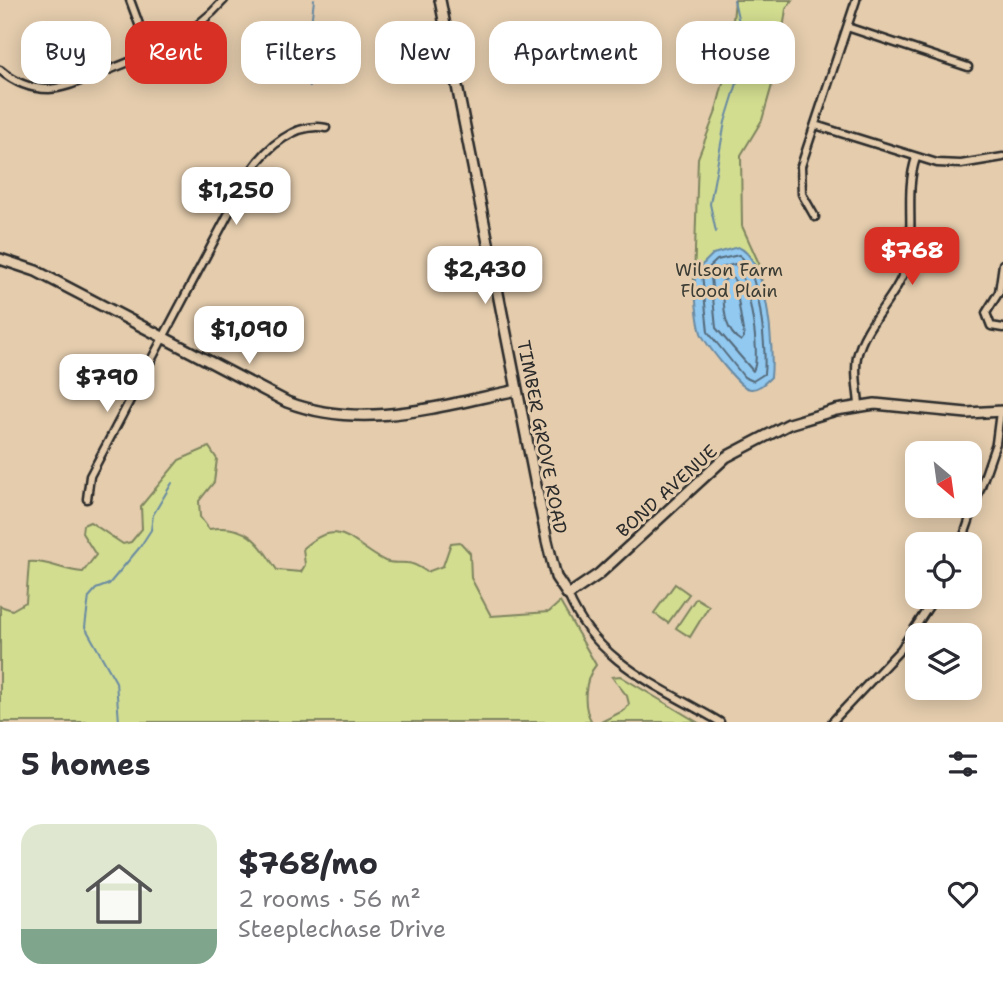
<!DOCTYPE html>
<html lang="en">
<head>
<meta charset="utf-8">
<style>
	body { margin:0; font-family:"Shantell Sans",sans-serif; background:#f7f7f7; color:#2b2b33; height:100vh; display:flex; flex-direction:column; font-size:26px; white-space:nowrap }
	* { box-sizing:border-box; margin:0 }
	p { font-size:23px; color:#7c7c81 }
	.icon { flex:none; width:38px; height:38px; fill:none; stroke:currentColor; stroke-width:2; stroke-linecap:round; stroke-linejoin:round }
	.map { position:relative; height:722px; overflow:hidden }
	.sheet { display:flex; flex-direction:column; background:#fff; flex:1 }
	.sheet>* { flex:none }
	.guide { position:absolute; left:21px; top:21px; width:962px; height:63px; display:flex; gap:14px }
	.needle { width:46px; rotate:151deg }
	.controls { position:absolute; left:905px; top:441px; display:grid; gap:14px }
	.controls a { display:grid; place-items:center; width:77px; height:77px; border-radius:14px; background:#fff; box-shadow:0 4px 18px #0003; font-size:35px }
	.price { position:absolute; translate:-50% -60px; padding:0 16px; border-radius:14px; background:#fff; color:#222; font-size:23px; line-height:46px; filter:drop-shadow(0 2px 4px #0008) }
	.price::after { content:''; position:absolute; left:50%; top:42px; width:21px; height:16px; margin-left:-10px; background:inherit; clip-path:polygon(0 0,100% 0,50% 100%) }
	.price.current { background:#d93025; color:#fff }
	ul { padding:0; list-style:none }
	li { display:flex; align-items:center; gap:21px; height:175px; padding:0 21px }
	li span { display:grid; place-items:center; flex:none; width:196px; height:140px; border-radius:21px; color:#555 }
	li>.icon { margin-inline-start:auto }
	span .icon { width:84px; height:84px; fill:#fffc; stroke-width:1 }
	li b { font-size:30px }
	h2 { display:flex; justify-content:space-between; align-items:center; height:84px; padding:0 21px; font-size:30px }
	.pill { padding:0 24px; border-radius:21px; background:#fff; box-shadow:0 4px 18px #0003; font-size:24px; line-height:63px }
	.pill.current { background:#d93025; color:#fff }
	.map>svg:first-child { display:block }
	.green { fill:#d2dd90; stroke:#7e845e; stroke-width:2 }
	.water { fill:#92c9f1; stroke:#698aa2; stroke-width:2 }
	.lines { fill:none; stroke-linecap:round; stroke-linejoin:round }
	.shore { stroke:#546a7a; stroke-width:2 }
	.stream { stroke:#698aa2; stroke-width:2 }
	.street-casing { stroke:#2b2b2b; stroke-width:11 }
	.secondary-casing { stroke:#2b2b2b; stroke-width:14 }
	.street { stroke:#e4ccad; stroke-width:6 }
	.secondary { stroke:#e4ccad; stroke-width:9 }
	.labels { text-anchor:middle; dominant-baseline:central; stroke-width:6; stroke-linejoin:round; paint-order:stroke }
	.park-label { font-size:18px; fill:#3c3d35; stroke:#e4ccad }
	.street-label { font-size:18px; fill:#2b2b2b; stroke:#e4ccad }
</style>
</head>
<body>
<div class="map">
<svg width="1003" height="722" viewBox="0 0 1003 722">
	<rect width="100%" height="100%" fill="#e4ccad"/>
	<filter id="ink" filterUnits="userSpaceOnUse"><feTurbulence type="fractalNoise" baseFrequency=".0143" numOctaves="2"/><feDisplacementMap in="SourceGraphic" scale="14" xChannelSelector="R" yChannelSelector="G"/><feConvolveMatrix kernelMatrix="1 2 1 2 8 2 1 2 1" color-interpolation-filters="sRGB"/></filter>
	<g filter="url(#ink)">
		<path class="green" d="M735,0H792L786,9L778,64L762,120L741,155L742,226L761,268L762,300L706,317L694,281L698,158L715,114L729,60Z
			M209,447L217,459L214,482L199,501L200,517L209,529C246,523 258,541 277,570L301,572L305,565L303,548C340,515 352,545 385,561C392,564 400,562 407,563C414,563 421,568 427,572L443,566L451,543L460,542L470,553L471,578L491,616L549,612L560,602L596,665C584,679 582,707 592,722H0V606L12,610L26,602L29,562C46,560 64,571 83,572L96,555L82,533L83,525L90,522L123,544L131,542L142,529L141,506L179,460Z
			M675,584L689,594L668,623L654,613Z
			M696,598L709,606L690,637L676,628Z
			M620,676L697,722H601L625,710L629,704L627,696L612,677Z"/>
		<path class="water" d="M738,247C768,259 774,349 771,377C765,383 756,392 747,388C737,384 705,343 701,333C697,320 694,286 695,272L713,254Z"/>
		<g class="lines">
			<path class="shore" d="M739,255C759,268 767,349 764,374L753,381L744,377L708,332L702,274L717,260Z
				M735,264C748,273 762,358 753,371L716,328L711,277L721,268Z
				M731,276L735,281L744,337L741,341C721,329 725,303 722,282Z"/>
			<path class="stream" d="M310,87L306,64L314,0
				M716,232L710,204L725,122L746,54L734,0
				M119,722L116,682L85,627L89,597L96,589L109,584L140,547L151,530L153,515L172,483"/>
			<defs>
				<path id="street" d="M130,0L150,54
					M847,27L968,67
					M0,70C14,82 30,89 49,89C67,88 84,79 101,73C148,55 190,39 224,0
					M815,125L937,163L961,164L1003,157
					M815,217L802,194L801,166L856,0
					M1003,264L999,292L986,313L991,326L1003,328
					M859,405C858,389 854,373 857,357C865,322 896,299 906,266C916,230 904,193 916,158
					M87,499L90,476L251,171C267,147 296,122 326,128
					M961,544L996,443L1000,412
					M568,595C596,663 661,687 720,722
					M832,722L901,649L935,597"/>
				<path id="secondary" d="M440,0L547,541L556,577L568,595L599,574L726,457L789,424L836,410L875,404L967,413L1003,411
					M0,259L36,271L287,402C364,431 439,406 517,390"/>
			</defs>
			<use href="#street" class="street-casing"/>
			<use href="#secondary" class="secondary-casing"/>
			<use href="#street" class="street"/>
			<use href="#secondary" class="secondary"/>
		</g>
	</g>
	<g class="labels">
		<g class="park-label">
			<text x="729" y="270">Wilson Farm<tspan x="729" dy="21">Flood Plain</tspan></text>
		</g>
		<g class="street-label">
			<text transform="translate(542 437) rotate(79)">TIMBER GROVE ROAD</text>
			<text transform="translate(667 491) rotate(-42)">BOND AVENUE</text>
		</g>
	</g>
</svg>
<div class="controls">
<a><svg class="needle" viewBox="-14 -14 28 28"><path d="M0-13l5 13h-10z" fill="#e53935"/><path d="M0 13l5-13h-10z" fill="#7c7c81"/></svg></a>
<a><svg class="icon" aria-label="locate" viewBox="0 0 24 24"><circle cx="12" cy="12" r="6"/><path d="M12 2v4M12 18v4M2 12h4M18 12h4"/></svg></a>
<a><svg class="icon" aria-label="layers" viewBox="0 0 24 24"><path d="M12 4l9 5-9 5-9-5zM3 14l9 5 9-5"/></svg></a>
</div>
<b class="price" style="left:236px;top:227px">$1,250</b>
<b class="price current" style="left:912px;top:287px">$768</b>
<b class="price" style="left:485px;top:306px">$2,430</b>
<b class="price" style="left:249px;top:366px">$1,090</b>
<b class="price" style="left:107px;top:414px">$790</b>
<div class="guide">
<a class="pill">Buy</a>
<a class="pill current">Rent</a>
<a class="pill">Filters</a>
<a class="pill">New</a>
<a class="pill">Apartment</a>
<a class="pill">House</a>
</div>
</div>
<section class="sheet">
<h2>5 homes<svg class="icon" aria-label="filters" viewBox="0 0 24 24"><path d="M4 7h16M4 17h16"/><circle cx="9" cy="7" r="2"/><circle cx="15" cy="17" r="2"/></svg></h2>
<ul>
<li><span style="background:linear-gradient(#dfe7d0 75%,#7fa58c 0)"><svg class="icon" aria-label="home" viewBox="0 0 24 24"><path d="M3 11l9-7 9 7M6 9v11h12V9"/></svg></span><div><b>$768/mo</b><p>2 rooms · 56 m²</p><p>Steeplechase Drive</p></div><svg class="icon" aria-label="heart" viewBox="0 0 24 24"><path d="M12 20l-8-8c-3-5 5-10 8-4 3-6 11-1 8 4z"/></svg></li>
</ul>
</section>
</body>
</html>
